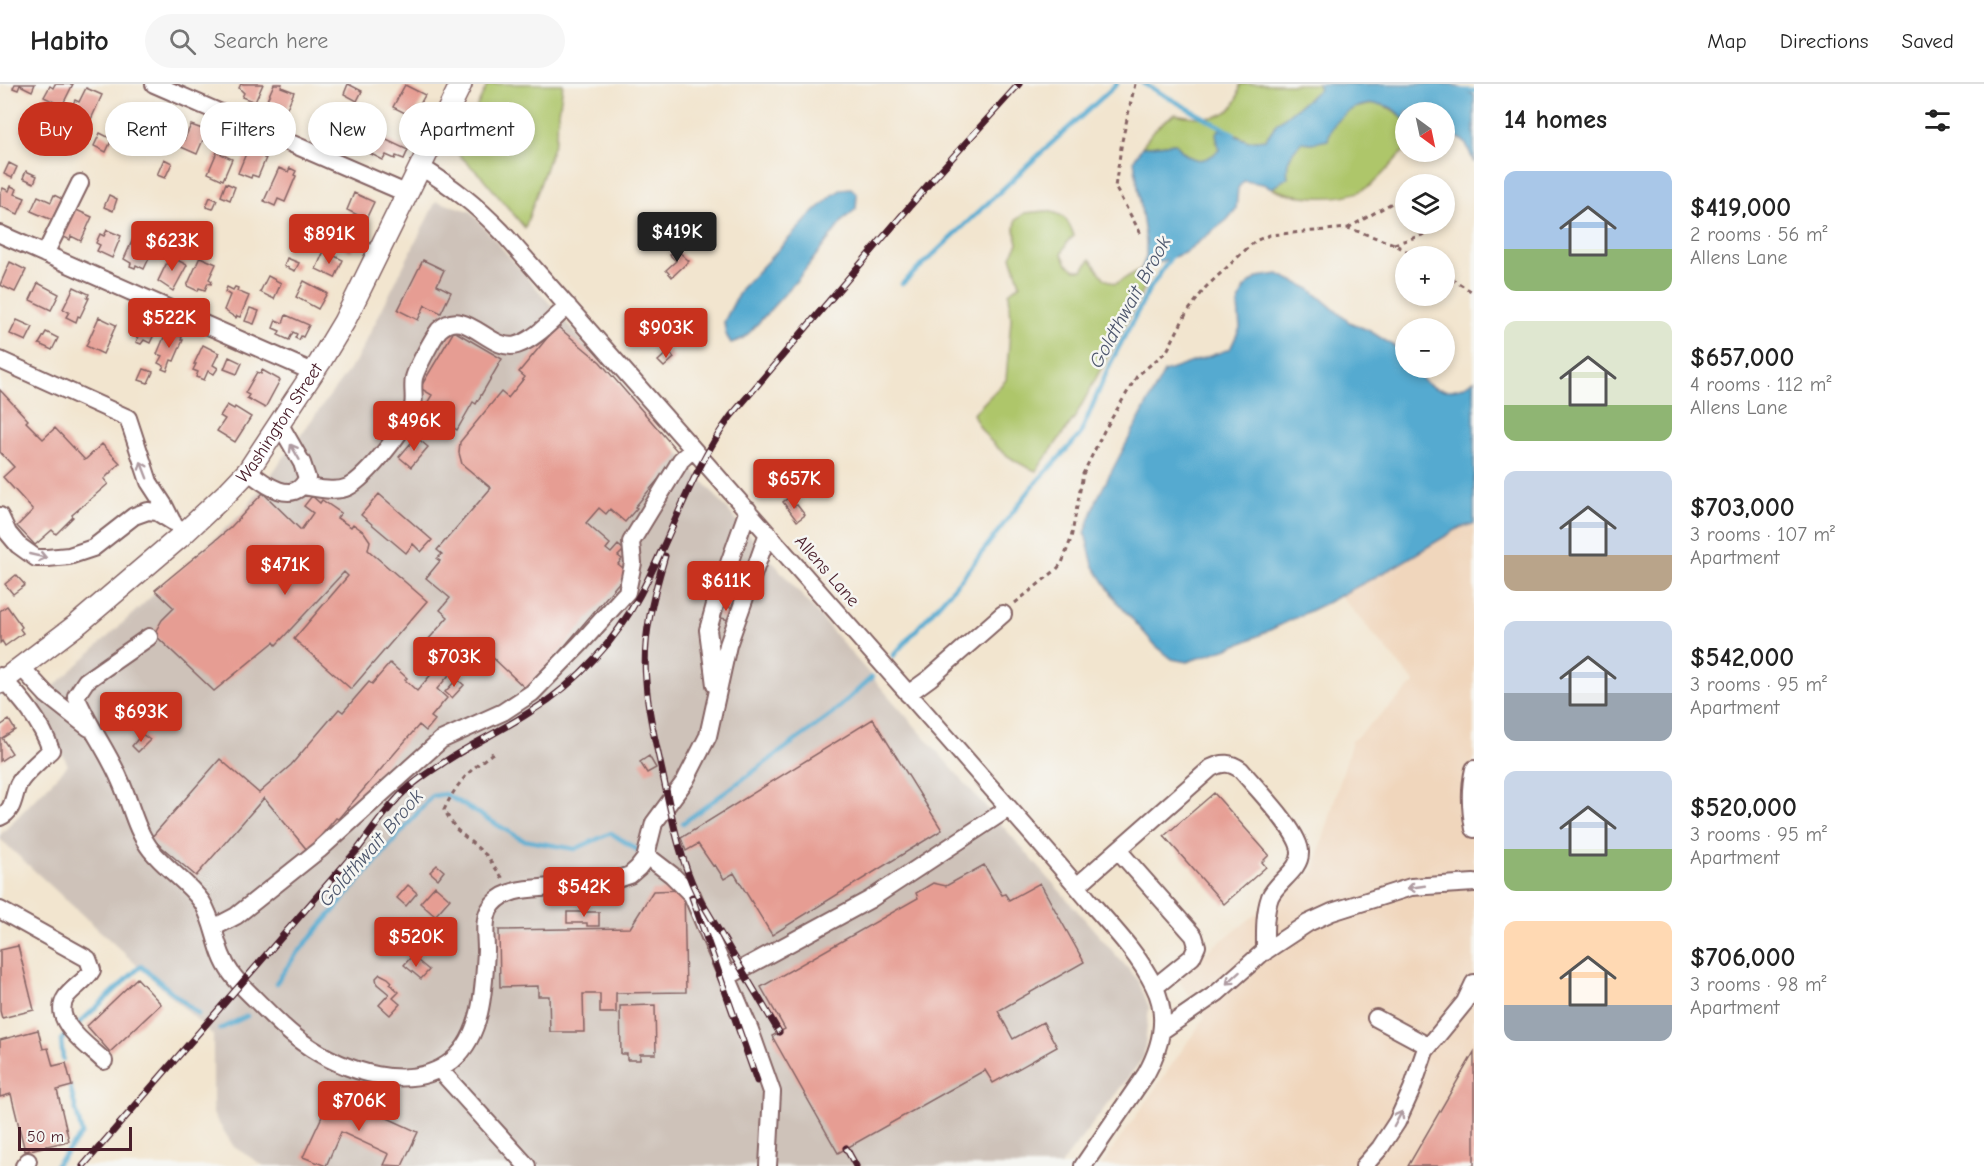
<!DOCTYPE html>
<html lang="en">
<head>
<meta charset="utf-8">
<style>
	body { margin:0; font-family:"Comic Neue",sans-serif; background:#f6f6f6; color:#222; height:100vh; display:flex; flex-direction:column; font-size:22px; white-space:nowrap }
	* { box-sizing:border-box; margin:0 }
	p { font-size:20px; color:#767676 }
	.icon { flex:none; width:33px; height:33px; fill:none; stroke:currentColor; stroke-width:2; stroke-linecap:round; stroke-linejoin:round }
	.map { position:relative; flex:1; overflow:hidden }
	.panel { display:flex; flex-direction:column; background:#fff; width:510px }
	.panel>* { flex:none }
	.hud { position:absolute; left:18px; top:18px; width:570px; height:54px; display:flex; gap:12px }
	.needle { width:39px; rotate:147deg }
	.controls { position:absolute; left:1395px; top:18px; display:grid; gap:12px }
	.controls a { display:grid; place-items:center; width:60px; height:60px; border-radius:50%; background:#fff; box-shadow:0 3px 9px #0003; font-size:30px }
	.scale { position:absolute; left:18px; bottom:15px; width:114px; box-sizing:border-box; padding-left:6px; border:3px solid #4a1f2b; border-top:0; font-size:16px; line-height:21px; white-space:nowrap; color:#4a1f2b; -webkit-text-stroke:4px #f6f6f2; paint-order:stroke }
	.price { position:absolute; translate:-50% -51px; padding:0 14px; border-radius:6px; background:#c8321e; color:#fff; font-size:20px; line-height:39px; filter:drop-shadow(0 2px 3px #0008) }
	.price::after { content:''; position:absolute; left:50%; top:36px; width:18px; height:14px; margin-left:-9px; background:inherit; clip-path:polygon(0 0,100% 0,50% 100%) }
	.price.selected { background:#222; color:#fff }
	ul { padding:0; list-style:none }
	li { display:flex; align-items:center; gap:18px; height:150px; padding:0 30px }
	li span { display:grid; place-items:center; flex:none; width:168px; height:120px; border-radius:12px; color:#555 }
	li>.icon { margin-inline-start:auto }
	span .icon { width:72px; height:72px; fill:#fffc; stroke-width:1 }
	li b { font-size:26px }
	h2 { display:flex; justify-content:space-between; align-items:center; height:72px; padding:0 30px; font-size:26px }
	.chip { padding:0 21px; border-radius:27px; background:#fff; box-shadow:0 3px 9px #0003; font-size:21px; line-height:54px }
	.chip.selected { background:#c8321e; color:#fff }
	header { display:flex; align-items:center; gap:36px; box-sizing:border-box; height:84px; padding:0 30px; background:#fff; border-bottom:2px solid #e0e0e0 }
	header strong { font-size:28px }
	nav { display:flex; gap:33px; margin-inline-start:auto; font-size:21px }
	.search { width:420px; height:54px; background:#f6f6f6; display:flex; align-items:center; gap:15px; box-sizing:border-box; padding:0 21px; border-radius:33px; color:#767676; font-size:22px }
	main { display:flex; flex:1; min-height:0 }
	.map>svg:first-child { display:block }
	.built { fill:#f0d6bc }
	.industrial { fill:#cec2b9 }
	.green { fill:#aec66b; stroke:#7c724b; stroke-width:1.5 }
	.water { fill:#54aad0; stroke:#4f647e; stroke-width:1.5 }
	.lines { fill:none; stroke-linecap:round; stroke-linejoin:round }
	.stream { stroke:#54aad0; stroke-width:4.5 }
	.building { fill:#e69d93 }
	.minor-casing { stroke:#856464; stroke-width:20 }
	.major-casing { stroke:#856464; stroke-width:24 }
	.path { stroke:#856464; stroke-width:3; stroke-dasharray:4.5 4.5; stroke-linecap:butt }
	.minor { stroke:#fff; stroke-width:16 }
	.major { stroke:#fff; stroke-width:21 }
	.rail-casing { stroke:#4a1f2b; stroke-width:7 }
	.rail { stroke:#f6f6f2; stroke-width:4.5; stroke-dasharray:14; stroke-linecap:butt }
	.oneway { stroke:#ae9aa0 }
	.labels { text-anchor:middle; dominant-baseline:central; stroke-width:5; stroke-linejoin:round; paint-order:stroke }
	.street-label { font-size:18px; fill:#4a1f2b; stroke:#f6f6f2 }
	.water-label { font-size:20px; font-style:italic; fill:#4e576d; stroke:#f6f6f2 }
</style>
</head>
<body>
<header>
<strong>Habito</strong>
<div class="search"><svg class="icon" aria-label="search" viewBox="0 0 24 24"><circle cx="10" cy="10" r="6"/><path d="M15 15l6 6"/></svg>Search here</div>
<nav><a>Map</a><a>Directions</a><a>Saved</a></nav>
</header>
<main>
<div class="map">
<svg width="1474" height="1082" viewBox="0 0 1474 1082">
	<rect width="100%" height="100%" fill="#f6f6f2"/>
	<filter id="ink" filterUnits="userSpaceOnUse"><feTurbulence type="fractalNoise" baseFrequency=".0167" numOctaves="2"/><feDisplacementMap in="SourceGraphic" scale="12" xChannelSelector="R" yChannelSelector="G"/><feConvolveMatrix kernelMatrix="1 2 1 2 8 2 1 2 1" color-interpolation-filters="sRGB"/></filter>
	<filter id="wash" filterUnits="userSpaceOnUse"><feTurbulence type="fractalNoise" baseFrequency=".008" numOctaves="4" result="noise"/><feDisplacementMap in="SourceGraphic" scale="24" xChannelSelector="R" yChannelSelector="G"/><feGaussianBlur stdDeviation="1.35" result="paint"/><feColorMatrix in="noise" values="0 0 0 0 0 0 0 0 0 0 0 0 0 0 0 0 0 1.4 0 .05"/><feComposite in="paint" operator="in"/></filter>
	<g filter="url(#wash)">
		<rect width="100%" height="100%" fill="#f2e5cf"/>
		<path class="built" d="M1474,339V1082H1101L1205,933L1175,892L1314,786L1352,657L1415,599L1311,477Z"/>
		<path class="industrial" d="M436,117L470,127L891,615L1138,896L1149,923L1144,973L1060,1082H264L234,1063L213,1030V951L0,755V751L68,681L36,619L244,427L357,275Z"/>
		<path class="green" d="M488,0H563L555,57L525,144L483,94L455,67Z
			M1240,0H1318L1320,5L1276,40L1266,55L1248,57L1233,49L1216,57L1219,66C1202,82 1189,77 1175,59L1142,63C1151,48 1160,39 1175,30C1205,36 1238,39 1240,0Z
			M1378,19C1411,34 1405,32 1405,66C1393,77 1382,94 1368,103C1346,118 1296,115 1272,104L1288,93C1285,77 1291,68 1302,58L1312,59L1330,45L1349,25Z
			M1046,127C1063,129 1069,136 1074,152L1067,158L1062,170L1067,180L1075,186H1083L1090,175L1105,195L1115,200L1141,185L1145,203L1075,333L1036,387C1010,377 984,357 973,330L1006,296L1011,235L1009,209L1020,200L1011,172L1018,159L1015,146L1016,136L1025,129Z"/>
		<path class="water" d="M1318,0H1452L1474,11V79C1467,62 1466,51 1445,52L1444,28H1406L1405,37C1387,5 1333,22 1328,56L1312,59L1302,58C1291,68 1285,78 1288,93L1272,104L1263,100L1244,97L1238,104L1236,125L1227,136L1184,169L1141,185L1146,173V158L1134,76L1142,63L1175,59C1189,77 1202,82 1219,66L1216,49L1220,45L1248,57L1266,55L1276,40L1320,5Z
			M851,104L857,110L856,125L844,135L798,195L751,247L742,255L731,259L726,251L724,238L741,205L812,130L833,111L842,105Z
			M1278,190L1310,205L1349,238L1370,247L1397,264L1405,274L1406,284H1413C1418,289 1423,298 1429,301C1443,310 1462,306 1474,296V440L1459,444L1396,482L1324,520L1245,558L1187,578L1172,575L1156,562L1117,518L1093,481L1085,449L1097,415L1164,288L1230,265L1240,244L1238,221L1244,204L1258,193Z"/>
		<g class="lines">
			<path class="stream" d="M1144,0L1234,50
				M1459,6L1474,7
				M902,200L1043,67L1117,0
				M893,572L963,493L1033,402L1080,351L1110,280L1149,206L1173,170
				M683,739L832,630L872,593
				M276,899L295,872L432,712L445,710L523,756L575,765L611,749L639,767
				M75,943L141,882L198,930
				M220,945L247,932
				M63,975L61,956L68,949
				M55,1082L82,1050L70,1002"/>
		</g>
		<g id="blocks">
			<path class="building" d="M15,0H35L32,7L20,1L18,6L13,4Z
				M55,0H73L62,22L44,13L50,2L53,4Z
				M241,0H263L255,18L242,13L244,9L239,4Z
				M274,0H282L281,3L294,8L287,24L267,16Z
				M348,0L362,7L357,17L344,10Z
				M405,1L425,11L413,33L393,23Z
				M86,4L102,11L88,42L72,34L74,29L69,27L75,16L79,18Z
				M355,24L370,31L364,44L349,37Z
				M125,30L142,37L143,35L153,39L142,63L132,59L134,54L129,52L128,55L122,53L123,50L117,47Z
				M27,34L41,40L35,53L21,47Z
				M191,41L205,46L203,50L205,51L197,70L179,62L181,55L184,56Z
				M100,49L112,55L106,68L94,62Z
				M362,51L375,58L378,52L408,66L404,75L396,72L395,75L386,71L383,76L369,69L371,65L358,59Z
				M255,65L266,70L264,74H266L258,93L252,91L251,94L238,89L247,67L253,70Z
				M217,68L232,75L223,96L208,89Z
				M164,75L172,79L165,94L157,91Z
				M9,79L17,83L12,94L4,90Z
				M279,84L288,88L290,84L296,87L294,91L296,92L285,118L278,115L275,122L264,117Z
				M26,87L37,92L34,99L23,94Z
				M226,99L235,103L230,116L221,112Z
				M11,102L17,105L15,110L25,114L18,130L0,122V111L3,104L9,107Z
				M354,109L374,118L366,135L347,126Z
				M54,111L62,115L52,136L31,127L38,112L51,118Z
				M109,111L117,115L113,127L104,123Z
				M210,113L217,116L213,125L206,123Z
				M74,125L92,133L81,157L71,152L70,156L62,152Z
				M345,137L362,145L351,167L335,159L336,156L332,154L335,148L339,150Z
				M306,138L319,145L313,157L300,150Z
				M107,146L121,152L112,174L97,167L100,161L96,159L100,150L104,152Z
				M133,155L137,157L135,161L152,168L144,185L136,181L135,184L130,182L131,179L124,175Z
				M676,165L689,177L672,193L666,186L676,177L670,171Z
				M173,166L180,170L177,176L187,181L173,207L158,197Z
				M324,167L343,176L335,194L316,185Z
				M200,173L216,180L209,195L212,197L211,200L208,199L205,206L199,204L198,207L187,202Z
				M287,174L299,179L295,187L284,182Z
				M423,176L444,186L437,201L451,208L441,229L425,221L418,236L398,226Z
				M10,178L26,186L15,208L0,201Z
				M268,192L281,199L274,215L260,208Z
				M304,197L327,209L318,225L296,213Z
				M38,199L59,210L51,226L30,216Z
				M74,203L89,210L87,214H89L80,233L78,232L76,238L66,233L69,228L63,225Z
				M227,203L233,206L235,203L238,204L237,207L249,212L240,233L237,232L236,234L224,226L230,211L225,208Z
				M250,224L259,227L254,240L245,237Z
				M286,231L309,241L303,253L301,252L299,256L295,254L297,250L293,248L289,256L278,251L280,247L273,244L276,236L283,239Z
				M136,232L158,242L150,259L144,256L141,260L136,258L138,254L129,249Z
				M99,233L116,241L103,270L86,262Z
				M17,236L33,243L26,257L10,250Z
				M557,242L600,278L678,368V372L635,423L637,424L625,438L610,425L606,430L599,424L586,439L610,460L606,465L611,469L618,461L624,466L618,472L622,475L618,480L628,488L527,606L490,571L487,574L484,571L480,575L474,574L468,569L437,605L447,614L431,633L435,636L426,647L419,641L338,735L336,734L308,767L264,714L196,792L151,754L220,675L259,709L291,681L339,625L343,628L369,598L372,600L390,579L407,594L405,596L417,607L440,580L421,564L448,533L440,526L450,514L426,494L440,477L437,475L442,470L437,466L491,404L462,380L459,369L460,358L501,308L508,314L525,293L519,288Z
				M167,246L182,253L181,256H183L174,277L171,276L167,287L162,285L164,282L158,279L162,272L157,270Z
				M454,247L502,275L476,320L473,318L457,346L423,326L432,311L420,304Z
				M46,248L58,254L52,266L39,260Z
				M203,261L219,269L213,281L218,284L214,290L208,287L204,296L196,293L198,288L193,286L196,280H194Z
				M669,267L674,274L664,283L658,277Z
				M229,273L242,279L237,290L224,285Z
				M144,285L153,288L148,299L139,296Z
				M262,286L280,296L265,324L247,314L249,311L245,309L257,288L261,290Z
				M0,306L28,336L26,338L43,355L55,344L85,376L102,360L120,379L104,395L108,400L72,431L73,433L56,450L52,446L35,461L17,442L33,426L3,393L14,383L0,368Z
				M227,321L234,325L235,323L251,333L235,358L217,347L225,335L220,332Z
				M416,353L428,363L411,383L399,373Z
				M263,409L301,446L313,429L304,422L312,412L320,419L322,416L341,429L337,434L351,443L353,440L364,448L370,457L368,466L427,517L351,605L294,555L348,492L344,488L276,561L274,558L214,607L154,550L162,536L174,524L155,506L230,444Z
				M379,410L432,456L421,468L413,460L406,469L361,431Z
				M788,414L794,422L797,421L805,431L797,437L783,418Z
				M16,491L25,501L13,510L5,500Z
				M722,521L733,524L729,536L718,533Z
				M7,522L22,543L20,545L23,549L5,562L2,557L0,559V527Z
				M457,595L464,601L452,614L445,608Z
				M873,635L942,746L772,851L734,789L724,795L715,781L713,782L698,760L686,767L681,754Z
				M9,636L15,646L2,654L12,669L0,677V642Z
				M142,650L150,656L138,668L132,662Z
				M649,672L656,684L647,689L640,678Z
				M1214,709L1269,771L1262,778L1266,783L1224,820L1164,752Z
				M437,781L444,787L438,795L430,788Z
				M984,781L1002,811L1005,810L1009,816L1040,799L1084,878L998,927L1013,955L1043,938L1057,963L993,999L985,986L838,1069L772,952L785,945L761,903L918,814L916,809L933,799L946,802Z
				M408,801L417,809L406,822L397,814Z
				M435,802L450,815L435,832L420,819Z
				M684,806L686,908L616,909V929H600V910H583L584,948H550L549,912H538V902L500,903L499,846L630,844L653,807Z
				M567,828H599V842H587V839H567Z
				M18,862L34,926L2,934L0,927V866Z
				M412,872L429,886L421,895L404,881Z
				M380,890L388,894L392,898L390,900L399,908L393,914L400,920L390,931L379,921L389,910L377,900L376,894Z
				M137,894L161,920L110,968L87,942Z
				M655,921L656,970H640V976H627V970H621L620,922Z
				M38,946L43,965L48,964L53,982L66,979L72,1002L57,1006L69,1057L25,1067L11,1010L0,1013V956Z
				M1474,968V1082H1408Z
				M333,1009L418,1048L402,1082L384,1081L389,1070L341,1048L326,1082L303,1073Z"/>
		</g>
	</g>
	<g filter="url(#ink)">
		<use href="#blocks" fill-opacity="0" stroke="#856464" stroke-width="1.5"/>
		<g class="lines">
			<defs>
				<path id="minor" d="M154,0L408,110
					M421,83C453,103 475,120 502,148C654,320 806,493 958,666C1002,717 1048,767 1091,819C1114,845 1139,871 1154,902C1169,931 1161,963 1146,990L1083,1082
					M0,150L313,288
					M45,170L80,99
					M0,276L128,334L149,398L164,421L172,437
					M248,387C264,400 294,423 307,394L302,379L279,339
					M303,402C317,404 335,409 348,403C367,393 408,342 413,322C415,313 412,303 414,294C416,285 433,254 439,246C465,220 490,269 517,261C536,255 553,235 568,222
					M0,432L8,449L18,461L36,474H47L69,472L93,464L134,432L148,427L157,428L173,438
					M149,553L86,597L76,612C88,642 108,667 120,696C131,720 135,745 151,766C166,785 188,798 202,818C216,840 215,867 231,889C238,899 247,907 255,915C270,930 285,946 302,958C342,987 411,1011 453,976C483,950 484,902 486,866C486,853 483,838 489,826C494,817 501,812 510,809C519,805 531,805 541,804C567,801 592,798 618,795L630,791L638,784L645,775L654,739L685,697L708,652L728,561L768,449
					M22,584L47,611L89,644
					M0,592C21,614 41,637 51,666C42,675 23,690 18,701C13,713 14,727 0,733
					M715,601L708,546L718,510L748,426
					M908,610L930,594L1003,530
					M1474,685C1469,706 1470,724 1474,745
					M1118,766L1194,852L1197,862L1192,873L1155,903
					M646,771L672,791L692,811L750,946L772,1008L768,1082
					M1077,802L1211,684C1223,678 1230,678 1241,686C1255,703 1300,748 1300,768C1301,786 1277,797 1270,813C1264,830 1265,850 1265,868
					M0,826L88,875L92,886C86,897 73,903 66,913C50,937 89,962 104,977
					M213,844L236,832L319,766L441,656L503,628L532,609L580,560L627,508L633,479L631,458L681,376L693,365
					M727,893L869,816L1009,724
					M1376,934L1428,962
					M1163,946L1217,909L1261,870L1308,839L1332,828L1411,803L1474,799
					M439,985L527,1082
					M24,1082L28,1077
					M1364,1082L1380,1064L1397,1038L1412,1005L1425,967L1465,918L1474,899"/>
				<g id="major">
					<path id="s1" d="M0,599L79,539L180,453L227,409L248,387L320,278L344,238L461,0"/>
				</g>
			</defs>
			<use href="#minor" class="minor-casing"/>
			<use href="#major" class="major-casing"/>
			<path class="path" d="M1135,0L1122,57L1115,103L1141,150
				M1348,144L1406,111
				M1394,160L1432,148L1440,140
				M1444,190L1474,209
				M1015,519L1056,486L1062,479L1071,455L1083,390L1104,347L1137,292L1167,267L1186,230L1206,203L1255,157L1270,151L1348,144L1394,160L1415,172
				M493,669C469,686 456,700 444,726L456,745L486,771L504,796"/>
			<use href="#minor" class="minor"/>
			<use href="#major" class="major"/>
			<defs>
				<path id="rail" d="M665,472C653,513 642,554 646,597C648,632 658,667 665,701C673,738 680,775 697,810L779,948
					M692,813L757,997
					M846,1064L856,1082
					M83,1082L358,765C371,748 383,730 397,715C408,702 426,690 440,681C469,661 501,647 530,628C555,613 577,594 596,573C660,505 676,406 731,332L933,95L1019,0"/>
			</defs>
			<use href="#rail" class="rail-casing"/>
			<use href="#rail" class="rail"/>
		</g>
		<defs><path id="oneway-shaft" d="M-6 0H5M1.5-3L5.5 0L1.5 3" fill="none" stroke-width="1.6" stroke-linecap="round" stroke-linejoin="round" transform="scale(1.5)"/></defs>
		<g class="oneway">
			<use href="#oneway-shaft" transform="translate(295 368) rotate(-120)"/>
			<use href="#oneway-shaft" transform="translate(144 386) rotate(-111)"/>
			<use href="#oneway-shaft" transform="translate(38 472) rotate(13)"/>
			<use href="#oneway-shaft" transform="translate(1416 803) rotate(172)"/>
			<use href="#oneway-shaft" transform="translate(1233 894) rotate(138)"/>
			<use href="#oneway-shaft" transform="translate(1398 1035) rotate(-62)"/>
		</g>
	</g>
	<g class="labels">
		<g class="street-label">
			<text stroke="none"><textPath href="#s1" startOffset="384">Washington Street</textPath></text>
			<text transform="translate(827 487) rotate(49)">Allens Lane</text>
		</g>
		<g class="water-label">
			<text transform="translate(1130 218) rotate(-61)">Goldthwait Brook</text>
			<text transform="translate(371 764) rotate(-49)">Goldthwait Brook</text>
		</g>
	</g>
</svg>
<div class="controls">
<a><svg class="needle" viewBox="-14 -14 28 28"><path d="M0-13l5 13h-10z" fill="#e53935"/><path d="M0 13l5-13h-10z" fill="#767676"/></svg></a>
<a><svg class="icon" aria-label="layers" viewBox="0 0 24 24"><path d="M12 4l9 5-9 5-9-5zM3 14l9 5 9-5"/></svg></a>
<a>+</a>
<a>−</a>
</div>
<div class="scale">50 m</div>
<b class="price selected" style="left:677px;top:179px">$419K</b>
<b class="price" style="left:329px;top:181px">$891K</b>
<b class="price" style="left:172px;top:188px">$623K</b>
<b class="price" style="left:169px;top:265px">$522K</b>
<b class="price" style="left:666px;top:275px">$903K</b>
<b class="price" style="left:414px;top:368px">$496K</b>
<b class="price" style="left:794px;top:426px">$657K</b>
<b class="price" style="left:285px;top:512px">$471K</b>
<b class="price" style="left:726px;top:528px">$611K</b>
<b class="price" style="left:454px;top:604px">$703K</b>
<b class="price" style="left:141px;top:659px">$693K</b>
<b class="price" style="left:584px;top:834px">$542K</b>
<b class="price" style="left:416px;top:884px">$520K</b>
<b class="price" style="left:359px;top:1048px">$706K</b>
<div class="hud">
<a class="chip selected">Buy</a>
<a class="chip">Rent</a>
<a class="chip">Filters</a>
<a class="chip">New</a>
<a class="chip">Apartment</a>
</div>
</div>
<section class="panel">
<h2>14 homes<svg class="icon" aria-label="filters" viewBox="0 0 24 24"><path d="M4 7h16M4 17h16"/><circle cx="9" cy="7" r="2"/><circle cx="15" cy="17" r="2"/></svg></h2>
<ul>
<li><span style="background:linear-gradient(#a9c7e8 65%,#8fb573 0)"><svg class="icon" aria-label="home" viewBox="0 0 24 24"><path d="M3 11l9-7 9 7M6 9v11h12V9"/></svg></span><div><b>$419,000</b><p>2 rooms · 56 m²</p><p>Allens Lane</p></div></li>
<li><span style="background:linear-gradient(#dfe7d0 70%,#8fb573 0)"><svg class="icon" aria-label="home" viewBox="0 0 24 24"><path d="M3 11l9-7 9 7M6 9v11h12V9"/></svg></span><div><b>$657,000</b><p>4 rooms · 112 m²</p><p>Allens Lane</p></div></li>
<li><span style="background:linear-gradient(#c9d6e8 70%,#b9a48a 0)"><svg class="icon" aria-label="home" viewBox="0 0 24 24"><path d="M3 11l9-7 9 7M6 9v11h12V9"/></svg></span><div><b>$703,000</b><p>3 rooms · 107 m²</p><p>Apartment</p></div></li>
<li><span style="background:linear-gradient(#c9d6e8 60%,#9aa5b1 0)"><svg class="icon" aria-label="home" viewBox="0 0 24 24"><path d="M3 11l9-7 9 7M6 9v11h12V9"/></svg></span><div><b>$542,000</b><p>3 rooms · 95 m²</p><p>Apartment</p></div></li>
<li><span style="background:linear-gradient(#c9d6e8 65%,#8fb573 0)"><svg class="icon" aria-label="home" viewBox="0 0 24 24"><path d="M3 11l9-7 9 7M6 9v11h12V9"/></svg></span><div><b>$520,000</b><p>3 rooms · 95 m²</p><p>Apartment</p></div></li>
<li><span style="background:linear-gradient(#ffd9b3 70%,#9aa5b1 0)"><svg class="icon" aria-label="home" viewBox="0 0 24 24"><path d="M3 11l9-7 9 7M6 9v11h12V9"/></svg></span><div><b>$706,000</b><p>3 rooms · 98 m²</p><p>Apartment</p></div></li>
</ul>
</section>
</main>
</body>
</html>
